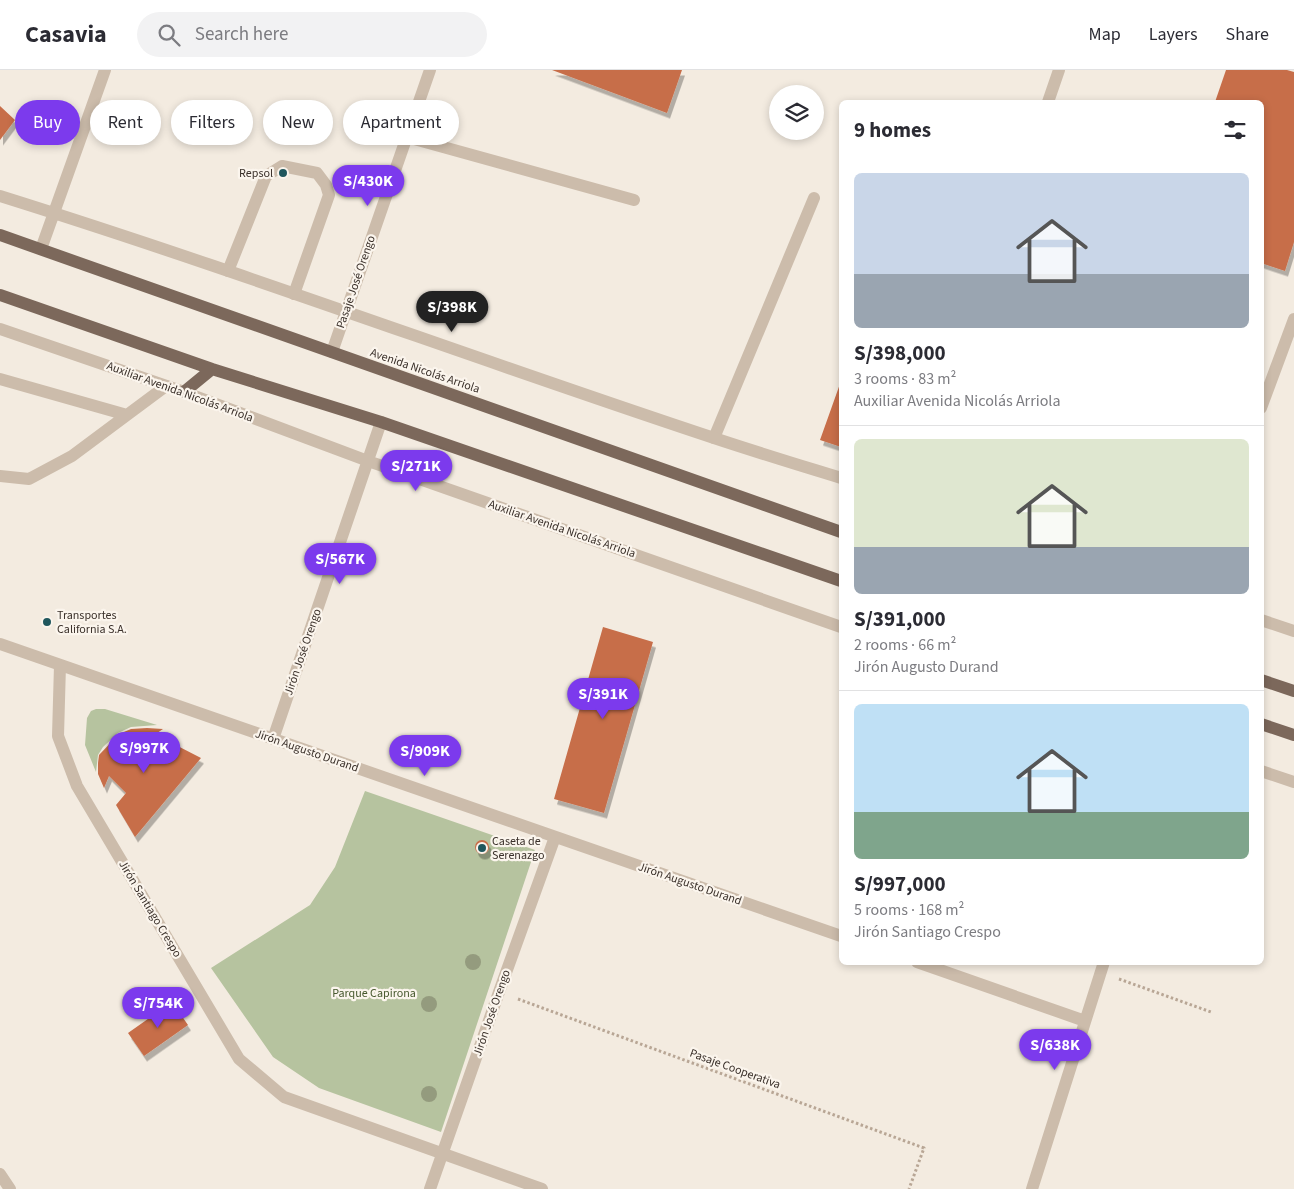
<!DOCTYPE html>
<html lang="en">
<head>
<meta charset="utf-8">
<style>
	body { margin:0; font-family:"Source Sans 3",sans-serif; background:#f2f2f3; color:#2b2b33; height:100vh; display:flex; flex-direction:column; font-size:19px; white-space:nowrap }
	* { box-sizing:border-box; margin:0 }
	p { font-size:16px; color:#7c7c81 }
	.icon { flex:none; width:28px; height:28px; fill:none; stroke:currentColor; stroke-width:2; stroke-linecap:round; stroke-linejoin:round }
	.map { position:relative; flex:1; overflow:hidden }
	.side { position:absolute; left:839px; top:30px; width:425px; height:865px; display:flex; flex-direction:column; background:#fff; border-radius:8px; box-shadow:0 2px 8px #0003 }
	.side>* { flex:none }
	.top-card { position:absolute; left:15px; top:30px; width:475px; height:45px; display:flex; gap:10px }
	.tools { position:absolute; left:769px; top:15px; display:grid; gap:10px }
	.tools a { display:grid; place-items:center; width:55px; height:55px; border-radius:50%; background:#fff; box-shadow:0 2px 8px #0003; font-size:25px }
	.price { position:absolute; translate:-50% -42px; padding:0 11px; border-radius:18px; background:#7c3aed; color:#fff; font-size:16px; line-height:32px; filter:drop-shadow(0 1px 2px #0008) }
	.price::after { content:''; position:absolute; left:50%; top:30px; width:15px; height:11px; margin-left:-8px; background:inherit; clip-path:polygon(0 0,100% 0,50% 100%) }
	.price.active { background:#222; color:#fff }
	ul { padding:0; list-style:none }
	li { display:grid; align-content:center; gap:10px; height:265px; padding:0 15px }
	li+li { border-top:1px solid #e1e1e2 }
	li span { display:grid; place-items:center; height:155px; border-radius:8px; color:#555 }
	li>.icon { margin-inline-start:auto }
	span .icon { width:90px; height:90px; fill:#fffc; stroke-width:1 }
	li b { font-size:21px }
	h2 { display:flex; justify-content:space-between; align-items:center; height:60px; padding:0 15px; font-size:21px }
	.tag { padding:0 18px; border-radius:22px; background:#fff; box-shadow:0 2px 8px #0003; font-size:18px; line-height:45px }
	.tag.active { background:#7c3aed; color:#fff }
	header { display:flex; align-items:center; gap:30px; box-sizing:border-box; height:70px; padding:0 25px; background:#fff; border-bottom:1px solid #e1e1e2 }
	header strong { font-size:24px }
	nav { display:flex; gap:28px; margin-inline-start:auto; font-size:18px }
	.search { width:350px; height:45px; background:#f2f2f3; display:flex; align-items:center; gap:12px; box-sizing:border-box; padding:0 18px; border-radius:28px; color:#7c7c81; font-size:19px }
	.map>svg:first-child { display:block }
	.green { fill:#b6c39f }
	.building { fill:#c76e4a; filter:url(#shadow) }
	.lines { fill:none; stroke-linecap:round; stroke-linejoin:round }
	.path { stroke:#b8a695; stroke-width:3; stroke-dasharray:2.5 2.5; stroke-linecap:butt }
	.service { stroke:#ccbcab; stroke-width:12 }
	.minor { stroke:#ccbcab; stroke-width:12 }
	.primary { stroke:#7c685b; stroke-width:12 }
	.tree { fill:#949b7e }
	.poi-dot { fill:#1f565c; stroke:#fbf5ed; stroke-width:2 }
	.labels { text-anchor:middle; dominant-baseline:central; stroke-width:4.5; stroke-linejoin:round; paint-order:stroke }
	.poi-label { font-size:12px; fill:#3a302a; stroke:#fbf5ed; text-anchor:start }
	.street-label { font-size:12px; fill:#3a302a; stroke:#fbf5ed }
	.park-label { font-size:12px; fill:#47592e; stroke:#fbf5ed }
</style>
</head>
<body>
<header>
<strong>Casavia</strong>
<div class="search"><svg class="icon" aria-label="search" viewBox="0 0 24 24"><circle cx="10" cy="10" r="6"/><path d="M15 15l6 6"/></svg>Search here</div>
<nav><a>Map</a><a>Layers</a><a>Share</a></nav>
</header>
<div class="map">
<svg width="1294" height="1119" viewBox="0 0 1294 1119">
	<defs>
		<filter id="shadow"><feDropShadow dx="3" dy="5.5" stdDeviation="0" flood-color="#0004"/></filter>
	</defs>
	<rect width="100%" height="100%" fill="#f3ebe0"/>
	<path class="green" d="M96,639H105L157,655L131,657L118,663L103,677L98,685L96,702L85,675L87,648L91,641Z
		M365,721L535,780L441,1062L319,1018L273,987L211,898L310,835L335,797Z"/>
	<path class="building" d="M552,0H682L667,43Z
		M1226,0H1287L1294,2V172L1285,201L1261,193V32H1215Z
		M0,36L15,50L0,70Z
		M841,311V377L820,370Z
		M603,557L653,572L604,743L554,729Z
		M147,658L163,659L141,674L156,683L166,670L201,688L135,767L116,735L126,723L109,706L104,718L98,704V693L99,685L119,664L131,659Z
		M475 777a7 7 0 1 1 14 0a7 7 0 1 1-14 0Z
		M172,932L188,955L144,986L128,963Z"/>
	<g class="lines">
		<path class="path" d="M1119,909L1211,942
			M518,929L924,1078L909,1119"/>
		<path class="service" d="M407,67L634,130
			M228,201L266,106L282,96L317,103L326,115L329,125L294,224
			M0,309L127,345L166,316
			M714,368L814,128
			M0,406L29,409L72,386L127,345"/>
		<path class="minor" d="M1048,32L1059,0
			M0,126C240,201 475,289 714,368C756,382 799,395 841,408
			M41,179L105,0
			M0,259L184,322L368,391L841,557
			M332,282L430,0
			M1261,338L1294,249
			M1261,550L1294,561
			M0,574L841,866
			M60,595L58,666L77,716L239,989L284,1027L542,1119
			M273,669L381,352
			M1261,701L1294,712
			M917,892L1085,951
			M0,1104L10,1119
			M430,1119L499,922L555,767
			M1032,1119L1104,892"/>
		<path class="primary" d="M0,165L841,462
			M0,225L212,299L381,352L841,511
			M184,322L212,299
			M1261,610L1294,621
			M1261,654L1294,665"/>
	</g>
	<g class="tree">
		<circle cx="473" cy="892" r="8"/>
		<circle cx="429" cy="934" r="8"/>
		<circle cx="429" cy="1024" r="8"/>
	</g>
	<g class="poi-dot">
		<circle cx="283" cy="103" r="5"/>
		<circle cx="47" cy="552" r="5"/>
		<circle cx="482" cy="778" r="5"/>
	</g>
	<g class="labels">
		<g class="poi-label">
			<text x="273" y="103" text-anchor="end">Repsol</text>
			<text x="57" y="545">Transportes<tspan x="57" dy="14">California S.A.</tspan></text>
			<text x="492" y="771">Caseta de<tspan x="492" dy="14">Serenazgo</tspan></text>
		</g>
		<g class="street-label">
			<text transform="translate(356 212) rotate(-71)">Pasaje José Orengo</text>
			<text transform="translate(425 301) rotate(19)">Avenida Nicolás Arriola</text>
			<text transform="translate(180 322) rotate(20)">Auxiliar Avenida Nicolás Arriola</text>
			<text transform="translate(562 459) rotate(19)">Auxiliar Avenida Nicolás Arriola</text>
			<text transform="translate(303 582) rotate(-71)">Jirón José Orengo</text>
			<text transform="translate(307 681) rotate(19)">Jirón Augusto Durand</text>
			<text transform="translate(690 814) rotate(19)">Jirón Augusto Durand</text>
			<text transform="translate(150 839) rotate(59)">Jirón Santiago Crespo</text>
			<text transform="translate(492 943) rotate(-71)">Jirón José Orengo</text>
			<text transform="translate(735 999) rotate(20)">Pasaje Cooperativa</text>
		</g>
		<g class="park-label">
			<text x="374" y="923">Parque Capirona</text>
		</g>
	</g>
</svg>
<div class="tools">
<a><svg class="icon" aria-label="layers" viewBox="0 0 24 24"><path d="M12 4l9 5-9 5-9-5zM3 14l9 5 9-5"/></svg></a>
</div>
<b class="price" style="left:368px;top:137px">S/430K</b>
<b class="price active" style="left:452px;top:263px">S/398K</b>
<b class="price" style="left:416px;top:422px">S/271K</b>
<b class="price" style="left:340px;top:515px">S/567K</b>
<b class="price" style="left:603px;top:650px">S/391K</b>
<b class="price" style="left:144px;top:704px">S/997K</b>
<b class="price" style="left:425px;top:707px">S/909K</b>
<b class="price" style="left:158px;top:959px">S/754K</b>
<b class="price" style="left:1055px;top:1001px">S/638K</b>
<div class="top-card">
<a class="tag active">Buy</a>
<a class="tag">Rent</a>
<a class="tag">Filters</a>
<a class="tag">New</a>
<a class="tag">Apartment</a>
</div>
<section class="side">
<h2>9 homes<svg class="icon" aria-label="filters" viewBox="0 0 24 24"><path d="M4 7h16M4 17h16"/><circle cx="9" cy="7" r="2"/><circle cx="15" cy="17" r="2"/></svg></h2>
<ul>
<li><span style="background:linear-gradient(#c9d6e8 65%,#9aa5b1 0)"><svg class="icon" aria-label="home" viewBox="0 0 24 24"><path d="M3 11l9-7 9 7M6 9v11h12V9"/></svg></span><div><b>S/398,000</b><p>3 rooms · 83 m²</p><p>Auxiliar Avenida Nicolás Arriola</p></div></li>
<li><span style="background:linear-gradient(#dfe7d0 70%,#9aa5b1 0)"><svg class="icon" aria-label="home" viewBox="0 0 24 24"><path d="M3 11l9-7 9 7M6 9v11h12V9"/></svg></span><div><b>S/391,000</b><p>2 rooms · 66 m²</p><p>Jirón Augusto Durand</p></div></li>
<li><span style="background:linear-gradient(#bfe0f5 70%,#7fa58c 0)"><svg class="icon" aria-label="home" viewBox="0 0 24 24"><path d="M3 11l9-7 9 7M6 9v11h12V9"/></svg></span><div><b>S/997,000</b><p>5 rooms · 168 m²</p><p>Jirón Santiago Crespo</p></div></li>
</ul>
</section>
</div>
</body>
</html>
